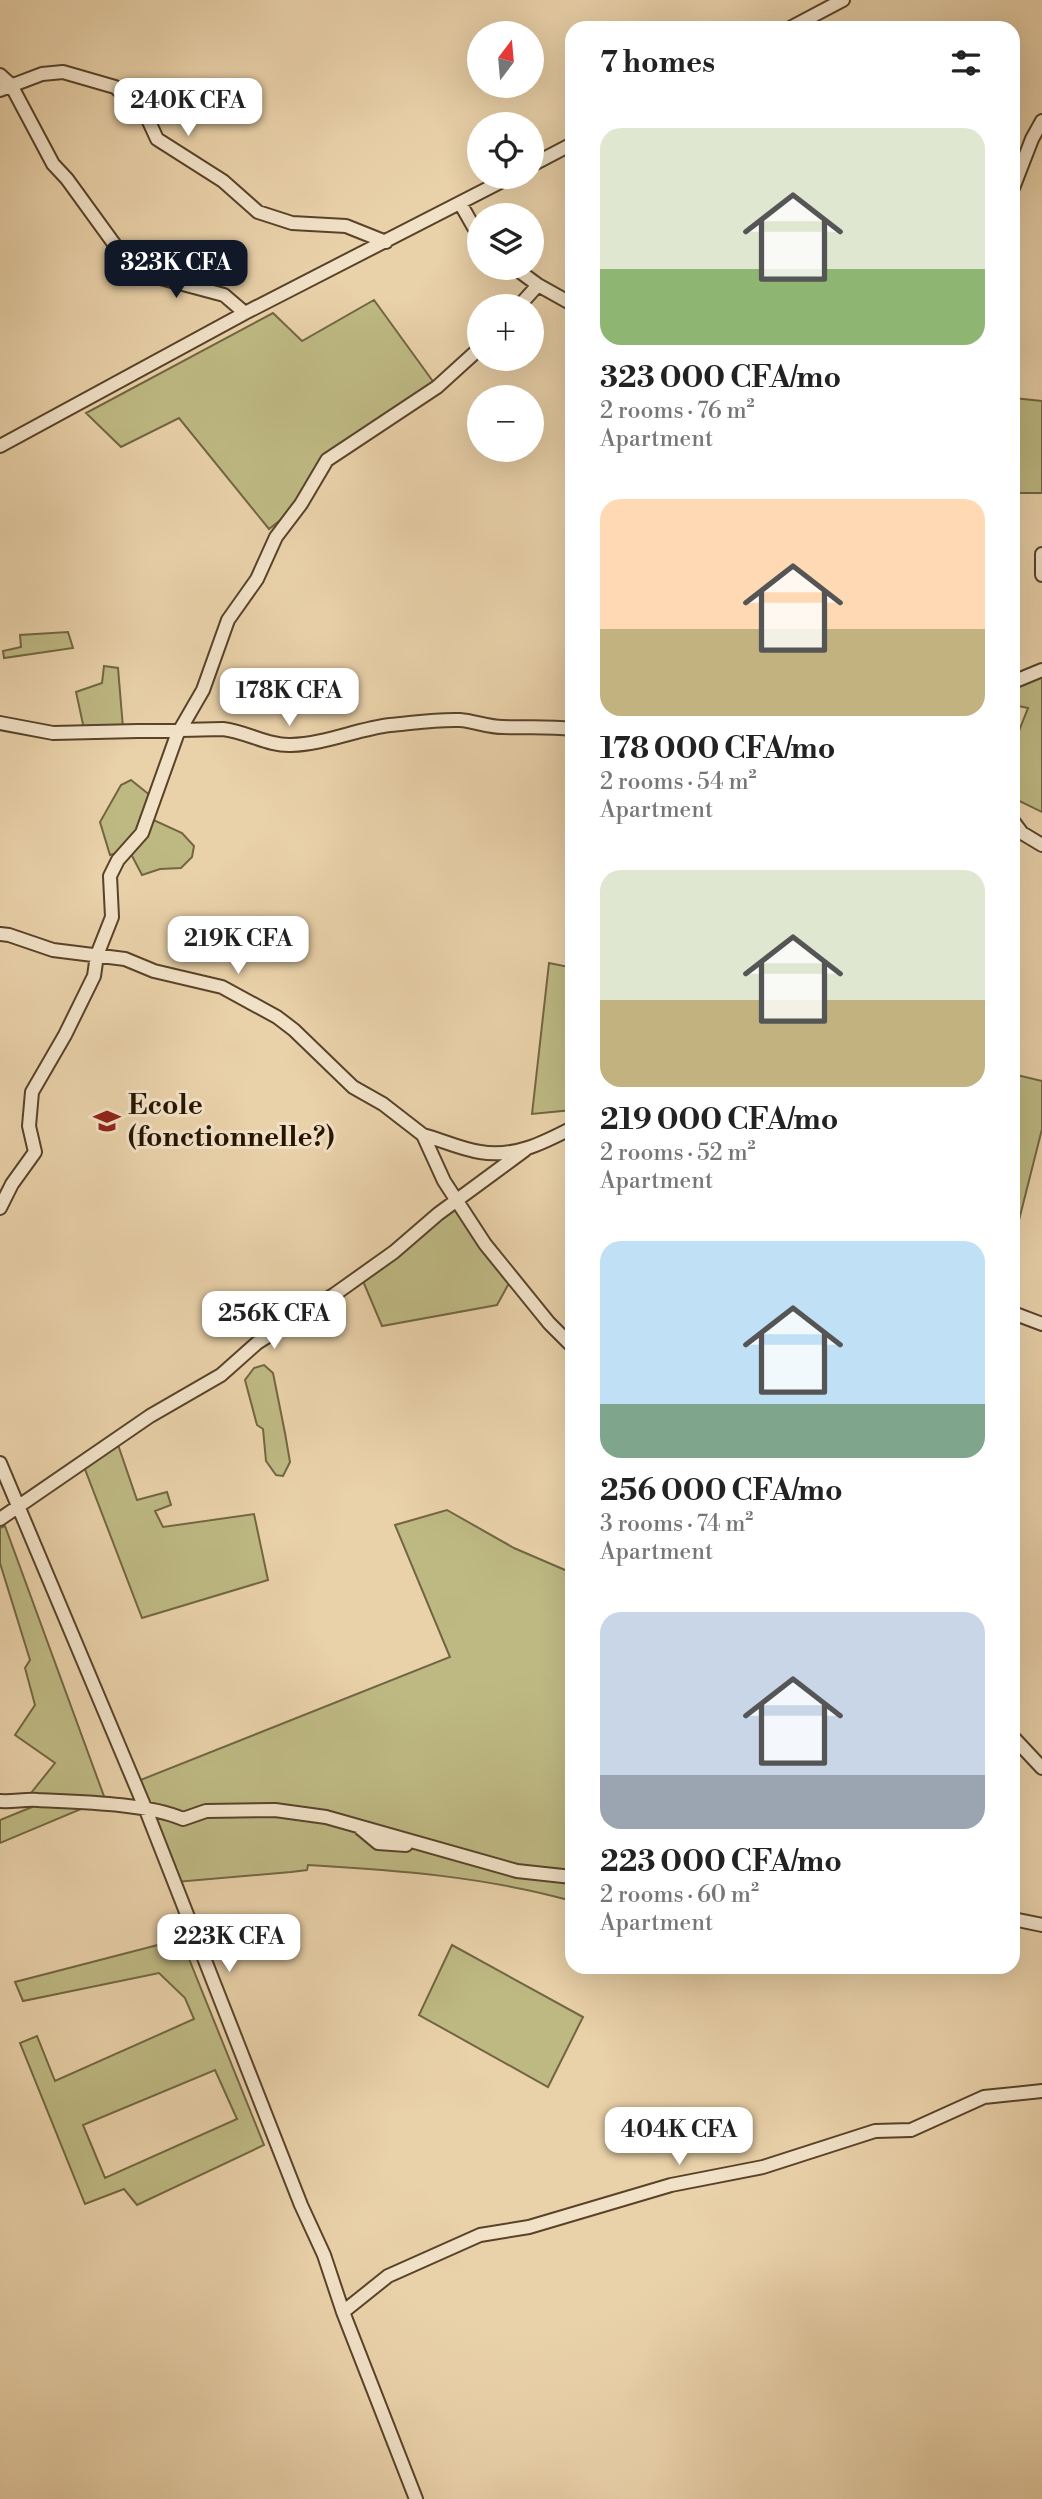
<!DOCTYPE html>
<html lang="en">
<head>
<meta charset="utf-8">
<style>
	body { margin:0; font-family:"Libre Bodoni",serif; background:#f6f6f6; color:#222; height:100vh; display:flex; flex-direction:column; font-size:26px; white-space:nowrap }
	* { box-sizing:border-box; margin:0 }
	p { font-size:23px; color:#767676 }
	.icon { flex:none; width:38px; height:38px; fill:none; stroke:currentColor; stroke-width:2; stroke-linecap:round; stroke-linejoin:round }
	.map { position:relative; flex:1; overflow:hidden }
	.details { position:absolute; left:565px; top:21px; width:455px; height:1953px; display:flex; flex-direction:column; background:#fff; border-radius:21px; box-shadow:0 7px 28px #0002 }
	.details>* { flex:none }
	.needle { width:46px; rotate:16deg }
	.controls { position:absolute; left:467px; top:21px; display:grid; gap:14px }
	.controls a { display:grid; place-items:center; width:77px; height:77px; border-radius:50%; background:#fff; box-shadow:0 7px 28px #0002; font-size:35px }
	.price { position:absolute; translate:-50% -60px; padding:0 16px; border-radius:14px; background:#fff; color:#222; font-size:23px; line-height:46px; filter:drop-shadow(0 2px 4px #0008) }
	.price::after { content:''; position:absolute; left:50%; top:42px; width:21px; height:16px; margin-left:-10px; background:inherit; clip-path:polygon(0 0,100% 0,50% 100%) }
	.price.on { background:#111827; color:#fff }
	ul { padding:0; list-style:none }
	li { display:grid; align-content:center; gap:14px; height:371px; padding:0 35px }
	li span { display:grid; place-items:center; height:217px; border-radius:21px; color:#555 }
	li>.icon { margin-inline-start:auto }
	span .icon { width:126px; height:126px; fill:#fffc; stroke-width:1 }
	li b { font-size:30px }
	h2 { display:flex; justify-content:space-between; align-items:center; height:84px; padding:0 35px; font-size:30px }
	.map>svg:first-child { display:block }
	.green { fill:#beb983; stroke:#726642; stroke-width:2; fill-rule:evenodd }
	.lines { fill:none; stroke-linecap:round; stroke-linejoin:round }
	.minor-casing { stroke:#58432a; stroke-width:16 }
	.minor { stroke:#f1e1c7; stroke-width:12 }
	.labels { text-anchor:middle; dominant-baseline:central; stroke-width:6; stroke-linejoin:round; paint-order:stroke }
	.poi-label { font-size:28px; font-weight:bold; fill:#271400; stroke:#f1e1c7; text-anchor:start }
</style>
</head>
<body>
<div class="map">
<svg width="1042" height="2499" viewBox="0 0 1042 2499">
	<rect width="100%" height="100%" fill="#e9d1a9"/>
	<filter id="stains"><feTurbulence type="fractalNoise" baseFrequency=".00286" numOctaves="4"/><feColorMatrix values="0 0 0 0 .2 0 0 0 0 .09 0 0 0 0 .02 0 0 0 .5 -.17"/></filter>
	<radialGradient id="worn" r=".72"><stop offset=".6" stop-color="#630" stop-opacity="0"/><stop offset="1" stop-color="#630" stop-opacity=".3"/></radialGradient>
	<path class="green" d="M374,300L437,387L327,460L301,504L269,529L179,418L121,447L86,413L273,313L302,341Z
		M1013,398L1042,401V493H1013Z
		M68,632L73,648L4,658L3,651L21,647L20,635Z
		M104,666L118,668L123,728L84,729L76,692L102,683Z
		M1042,670V812L1013,798V746L1028,708L1013,705V682Z
		M131,780L156,800L149,818L182,833L194,846L192,857L181,868L160,869L142,875L129,850L110,855L100,822L121,785Z
		M549,963L569,967L568,1040H572V1110L532,1114Z
		M1013,1074L1042,1081V1129L1015,1236Z
		M457,1199L513,1276L497,1305L382,1326L360,1274Z
		M264,1365L273,1373L285,1433L290,1462L283,1476L276,1475L266,1461L263,1429L257,1425L245,1380L254,1368Z
		M116,1439L137,1500L167,1492L171,1505L155,1511L163,1527L254,1514L268,1580L142,1618L83,1464Z
		M447,1510L514,1548L572,1573V1901C486,1877 397,1870 308,1865L307,1870L291,1872L176,1882L138,1781L450,1657L395,1525Z
		M5,1526L105,1799L0,1843V1820L32,1807L31,1793L55,1763L15,1735L35,1705L25,1668L30,1660L0,1563V1528Z
		M181,1939L264,2145L137,2205L124,2189L85,2204L20,2043L37,2036L55,2081L194,2019L185,1998L159,1973L23,2001L15,1982ZM215,2070L237,2119L105,2178L83,2125Z
		M452,1945L583,2017L548,2087L419,2015Z"/>
	<g class="lines">
		<defs>
			<path id="minor" d="M790,28L843,0
				M0,75L11,85L53,164L67,179L128,263L138,272L224,295L245,313
				M0,90L42,74L63,72L115,87L146,115L157,139L223,181L258,212L292,223L346,226L386,242
				M532,165L572,144
				M1013,188L1032,139L1042,121
				M460,203L480,238
				M515,268L538,285L572,304
				M519,306L538,285
				M0,446L245,313L510,177
				M1042,554V575
				M1013,682L1042,670
				M0,723L53,733L223,729C247,732 269,746 291,745C325,744 357,729 390,725C413,723 437,719 460,720C474,721 488,727 503,727C526,728 548,726 572,729
				M1013,821L1022,833L1042,845
				M0,934L9,935L53,950L125,959L154,971L222,987L277,1017L294,1030L353,1087L383,1104L423,1135L444,1181L485,1244L549,1323L572,1346
				M423,1135C442,1140 460,1149 480,1152C514,1158 543,1143 572,1128
				M0,1208L12,1184L35,1152L29,1126L32,1092L65,1035L94,976L97,955L112,917L110,876L118,860L142,833L177,735L203,690L228,620L257,579L276,537L301,504L327,460L437,387L480,348
				M1013,1313L1042,1324
				M0,1463L146,1810L301,2205L324,2255L343,2312L416,2499
				M0,1519L150,1416L221,1375L257,1343L335,1294L394,1252L438,1214L525,1150
				M1013,1737L1042,1768
				M0,1801C13,1802 25,1799 38,1800C79,1802 147,1803 183,1819L206,1811L275,1810L326,1817L517,1871L572,1877
				M360,1828L378,1843L406,1845
				M1013,1919L1042,1925
				M343,2312L388,2276L480,2235L529,2227L671,2185L763,2167L875,2131L911,2130L984,2097L1042,2091"/>
		</defs>
		<use href="#minor" class="minor-casing"/>
		<use href="#minor" class="minor"/>
	</g>
	<defs>
		<symbol id="school-bare" viewBox="-9 -9 18 18"><path d="M0-5L7-2L0 1L-7-2ZM-4 1L0 2.5L4 1V4Q0 6-4 4Z" fill="#8f2418" stroke="#f1e1c7" stroke-width="2.5" paint-order="stroke"/></symbol>
	</defs>
	<g fill-rule="evenodd">
		<use href="#school-bare" x="88" y="1102" width="38" height="38"/>
	</g>
	<g class="labels">
		<g class="poi-label">
			<text x="128" y="1105">Ecole<tspan x="128" dy="32">(fonctionnelle?)</tspan></text>
		</g>
	</g>
	<rect width="100%" height="100%" filter="url(#stains)"/>
	<rect width="100%" height="100%" fill="url(#worn)"/>
</svg>
<div class="controls">
<a><svg class="needle" viewBox="-14 -14 28 28"><path d="M0-13l5 13h-10z" fill="#e53935"/><path d="M0 13l5-13h-10z" fill="#767676"/></svg></a>
<a><svg class="icon" aria-label="locate" viewBox="0 0 24 24"><circle cx="12" cy="12" r="6"/><path d="M12 2v4M12 18v4M2 12h4M18 12h4"/></svg></a>
<a><svg class="icon" aria-label="layers" viewBox="0 0 24 24"><path d="M12 4l9 5-9 5-9-5zM3 14l9 5 9-5"/></svg></a>
<a>+</a>
<a>−</a>
</div>
<b class="price" style="left:188px;top:138px">240K CFA</b>
<b class="price on" style="left:176px;top:300px">323K CFA</b>
<b class="price" style="left:289px;top:728px">178K CFA</b>
<b class="price" style="left:238px;top:976px">219K CFA</b>
<b class="price" style="left:274px;top:1351px">256K CFA</b>
<b class="price" style="left:229px;top:1974px">223K CFA</b>
<b class="price" style="left:679px;top:2167px">404K CFA</b>
<section class="details">
<h2>7 homes<svg class="icon" aria-label="filters" viewBox="0 0 24 24"><path d="M4 7h16M4 17h16"/><circle cx="9" cy="7" r="2"/><circle cx="15" cy="17" r="2"/></svg></h2>
<ul>
<li><span style="background:linear-gradient(#dfe7d0 65%,#8fb573 0)"><svg class="icon" aria-label="home" viewBox="0 0 24 24"><path d="M3 11l9-7 9 7M6 9v11h12V9"/></svg></span><div><b>323 000 CFA/mo</b><p>2 rooms · 76 m²</p><p>Apartment</p></div></li>
<li><span style="background:linear-gradient(#ffd9b3 60%,#c2b280 0)"><svg class="icon" aria-label="home" viewBox="0 0 24 24"><path d="M3 11l9-7 9 7M6 9v11h12V9"/></svg></span><div><b>178 000 CFA/mo</b><p>2 rooms · 54 m²</p><p>Apartment</p></div></li>
<li><span style="background:linear-gradient(#dfe7d0 60%,#c2b280 0)"><svg class="icon" aria-label="home" viewBox="0 0 24 24"><path d="M3 11l9-7 9 7M6 9v11h12V9"/></svg></span><div><b>219 000 CFA/mo</b><p>2 rooms · 52 m²</p><p>Apartment</p></div></li>
<li><span style="background:linear-gradient(#bfe0f5 75%,#7fa58c 0)"><svg class="icon" aria-label="home" viewBox="0 0 24 24"><path d="M3 11l9-7 9 7M6 9v11h12V9"/></svg></span><div><b>256 000 CFA/mo</b><p>3 rooms · 74 m²</p><p>Apartment</p></div></li>
<li><span style="background:linear-gradient(#c9d6e8 75%,#9aa5b1 0)"><svg class="icon" aria-label="home" viewBox="0 0 24 24"><path d="M3 11l9-7 9 7M6 9v11h12V9"/></svg></span><div><b>223 000 CFA/mo</b><p>2 rooms · 60 m²</p><p>Apartment</p></div></li>
</ul>
</section>
</div>
</body>
</html>
